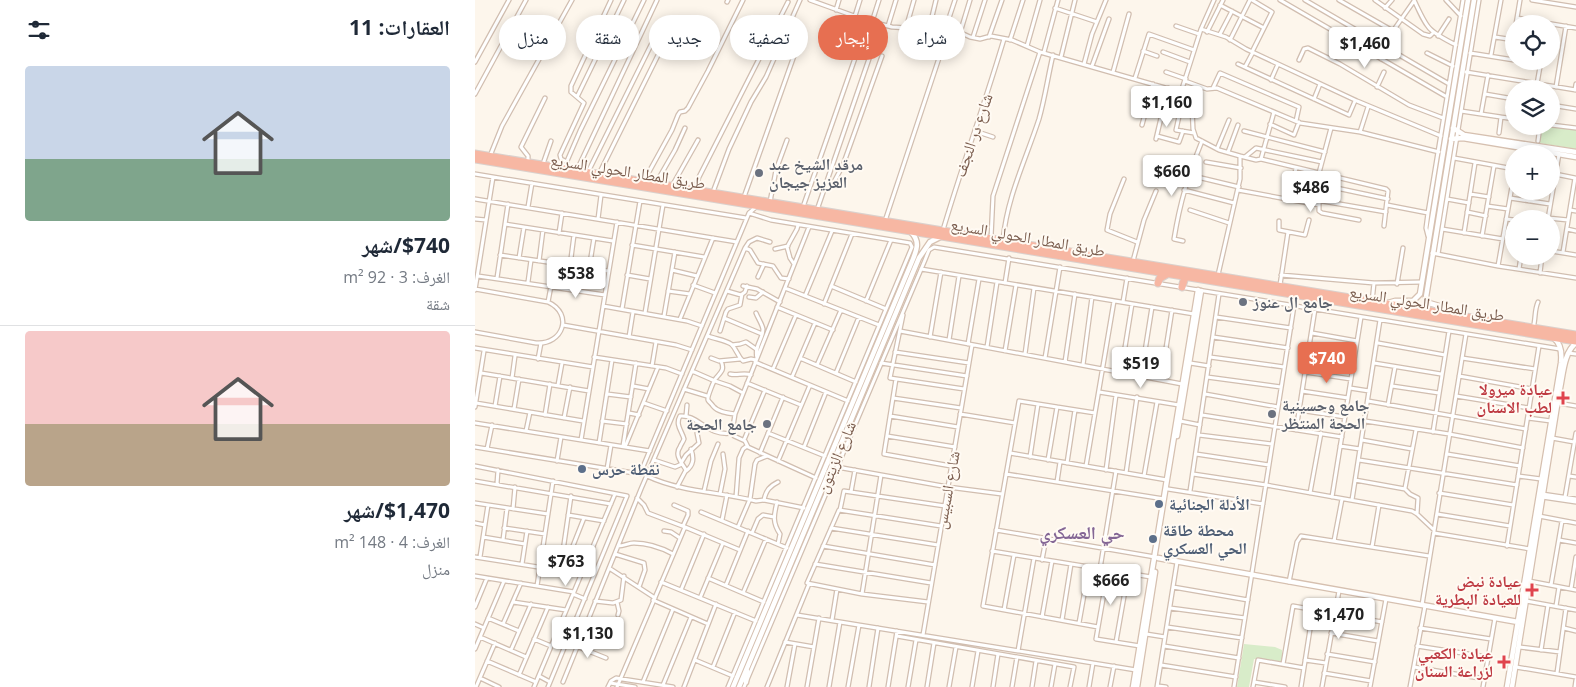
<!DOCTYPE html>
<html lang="ar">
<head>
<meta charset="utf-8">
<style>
	body { margin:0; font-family:"Open Sans","Noto Naskh Arabic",sans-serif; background:#f6f6f7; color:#1f2937; direction:rtl; height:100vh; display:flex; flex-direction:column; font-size:19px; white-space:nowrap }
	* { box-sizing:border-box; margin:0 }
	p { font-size:16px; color:#747a83 }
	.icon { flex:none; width:28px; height:28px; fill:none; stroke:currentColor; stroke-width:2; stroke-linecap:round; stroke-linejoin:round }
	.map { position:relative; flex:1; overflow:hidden; direction:ltr }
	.details { display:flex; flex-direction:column; background:#fff; width:475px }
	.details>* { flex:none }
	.hud { position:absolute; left:15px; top:15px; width:475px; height:45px; direction:rtl; display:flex; gap:10px }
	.controls { position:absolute; left:1030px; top:15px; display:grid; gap:10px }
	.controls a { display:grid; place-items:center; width:55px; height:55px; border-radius:50%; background:#fff; box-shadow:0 2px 12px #0003; font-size:25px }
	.price { position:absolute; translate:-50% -42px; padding:0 11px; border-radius:5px; background:#fff; color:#222; font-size:16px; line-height:32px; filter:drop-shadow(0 1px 2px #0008) }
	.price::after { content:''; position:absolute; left:50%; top:30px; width:15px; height:11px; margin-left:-8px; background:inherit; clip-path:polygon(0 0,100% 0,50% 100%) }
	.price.current { background:#e76f51; color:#fff }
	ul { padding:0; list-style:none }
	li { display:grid; align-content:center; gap:10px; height:265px; padding:0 25px }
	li+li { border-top:1px solid #e0e1e3 }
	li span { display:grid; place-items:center; height:155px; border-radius:5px; color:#555 }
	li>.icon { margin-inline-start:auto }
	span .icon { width:90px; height:90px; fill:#fffc; stroke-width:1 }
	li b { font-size:21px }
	h2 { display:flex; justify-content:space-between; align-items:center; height:60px; padding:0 25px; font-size:21px }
	.pill { padding:0 18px; border-radius:22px; background:#fff; box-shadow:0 2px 12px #0003; font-size:18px; line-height:45px }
	.pill.current { background:#e76f51; color:#fff }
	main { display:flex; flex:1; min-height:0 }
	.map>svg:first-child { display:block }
	.green { fill:#d8ecc9 }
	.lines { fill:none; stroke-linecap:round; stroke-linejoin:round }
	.street-casing { stroke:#d1beb0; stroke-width:5.5 }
	.secondary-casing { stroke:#d6c0b0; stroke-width:7 }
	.highway-casing { stroke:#dad1cd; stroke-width:9 }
	.street { stroke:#fff; stroke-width:3 }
	.secondary { stroke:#fff; stroke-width:4.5 }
	.highway { stroke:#f7b7a3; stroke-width:7 }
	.worship-dot { fill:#6b7280; stroke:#fffaf3; stroke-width:2 }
	.health-dot { fill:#e0444e; stroke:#fffaf3; stroke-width:2 }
	.service-dot { fill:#5c6f8a; stroke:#fffaf3; stroke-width:2 }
	.labels { text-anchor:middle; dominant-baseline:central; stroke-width:4; stroke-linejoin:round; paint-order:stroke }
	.street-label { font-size:16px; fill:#7a5c4d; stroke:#fffaf3 }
	.worship-label { font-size:16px; font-weight:bold; fill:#5b616d; stroke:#fffaf3; text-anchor:start }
	.health-label { font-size:16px; font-weight:bold; fill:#be3a42; stroke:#fffaf3; text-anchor:end }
	.service-label { font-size:16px; font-weight:bold; fill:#4e5e75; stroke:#fffaf3; text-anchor:start }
	.neighbourhood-label { font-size:18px; font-weight:bold; fill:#846695; stroke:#fffaf3 }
</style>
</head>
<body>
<main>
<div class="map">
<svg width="1101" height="687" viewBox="0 0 1101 687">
	<rect width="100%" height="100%" fill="#fdf6ec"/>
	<path class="green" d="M1066,126H1076L1101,130V149L1064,143Z
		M769,644L800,647L807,650V663L779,659L774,687H762Z"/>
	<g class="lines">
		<defs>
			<path id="street" d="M335,0L393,21L417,27L482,31L495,37L505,39L516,36L537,40L565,52
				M777,0L797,12L777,52
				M805,0L972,97
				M830,0L974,84
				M864,0L918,31L939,1
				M900,0L948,34L955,36L958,33
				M939,0C952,29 953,31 981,45
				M971,0L986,16
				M1057,0L1101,7
				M252,2L253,0
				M745,5L789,28
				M580,8L622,22
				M910,8L917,0
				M361,10L364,0
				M380,16L385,0
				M1042,18L1101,28
				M397,22L404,0
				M1041,24L1045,0
				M413,26L421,0
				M701,26L724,34
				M431,28L439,0
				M454,29L461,0
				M726,29L739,0
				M470,30L480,0
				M732,32L748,0
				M485,33L495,0
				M745,34L757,11
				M963,36L974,19
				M498,37L510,0
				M514,37L527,0
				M1020,37L1039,40
				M535,40L548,0
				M755,40L775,0
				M552,46L565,0
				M668,51L682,56
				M569,52L583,0
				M688,52L715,62
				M952,53L978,66
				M995,53L1039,60
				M1016,55L1026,0
				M586,57L600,0
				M906,59L912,49
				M824,60L829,49L833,48L865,64L934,105L968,118
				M1048,61L1065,64
				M0,62L34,0
				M609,64L617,34L631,0
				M763,64L874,115L880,101
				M617,66L634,19
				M770,67L778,52
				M638,72L654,14
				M691,72L711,79
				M991,72L1101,90
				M660,78L674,34L719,50
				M796,80L803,64
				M710,81L732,89L742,88L825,123L885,132L964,152
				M1062,84L1066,61
				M902,87L909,72
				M1081,87L1091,26
				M738,88L745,73L824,107L821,121
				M1100,90L1101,84
				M0,94L51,0
				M1010,94L1039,99
				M705,95L726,29L751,37L771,49L882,101L966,136
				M102,97L149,0
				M708,98L701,130L719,133
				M723,98L726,87
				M839,99L845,84
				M1076,105L1101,109
				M986,111L1039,119
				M1006,114L1013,75
				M795,124L819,135L824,122
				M667,125L678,84
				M1076,125L1101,128
				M500,131L518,137
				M769,131L850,152
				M885,132L893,107
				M1024,133L1026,117
				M682,136L704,142L708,131
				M681,139L693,88
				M1063,141L1065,126
				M742,149L754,120
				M753,152L763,125
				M15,156L27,126L97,0
				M770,157L781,148L847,162
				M979,158L1039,169
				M786,159L911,189L913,191L909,226
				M53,162V156L46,147L70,98
				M92,162L86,159L85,155L109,103L96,92V86L136,0
				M731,162L766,168
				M68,164L76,141
				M89,168L105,131L169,0
				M102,170L182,0
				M113,172L177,43
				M844,173L856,128
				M0,174L271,218
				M124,174L199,23
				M1080,174L1100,178
				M714,175L764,187
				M649,179L635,214L632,230L662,242
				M819,179L913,199
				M169,181L197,130L203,115L205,112L210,111L213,108L233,71L268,0
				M181,183L200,150L210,128
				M197,186L223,140
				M220,189L224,177L313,2
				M350,189L359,182L368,165L407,56
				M709,190L759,203
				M763,190L844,205V202L847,201L911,212
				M238,192L254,149L276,102L291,77L325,0
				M995,194L1014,197
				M269,197L320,53
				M1035,198L1075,204
				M0,199L262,242
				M972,199L994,203
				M814,200L821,168
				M1054,201L1056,191
				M295,202L301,170L312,140
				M844,205V211L847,213L884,220
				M912,205L953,213
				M1012,206L1033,209
				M53,207L57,183
				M328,207L393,21
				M342,210L406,24
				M715,210L754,223
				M1095,210L1101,211
				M992,212L1011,216
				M1073,218L1093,220
				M0,219L11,220
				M123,219L126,195
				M1031,219L1039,220
				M1073,219L1084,154
				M410,221L470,40
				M804,221V230L830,235L834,220
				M30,224L138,241
				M967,229L1028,239
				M1092,229L1101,231
				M468,230C487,166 510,103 529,39
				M84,233L87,213
				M989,233L1000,163
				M953,236L951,228L953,213L988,0
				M1007,236L1019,166
				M516,238L518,196L565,52L694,89L702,93L717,107L718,129L721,138L744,150L765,156
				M528,240C532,197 551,159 564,119C570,98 573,76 578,55
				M708,241L699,239C705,202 713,176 727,141
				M157,245L229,257
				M270,248L274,242L282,238L295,242
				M300,249L313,246
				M1076,251L1101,255
				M1088,252L1100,178
				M957,253L1023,266L1101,278
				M963,254L1004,0
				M25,255L133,271
				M44,258L49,227
				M64,261L68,230
				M658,261L669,220L681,191
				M319,264L315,258L312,247L322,229L323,225
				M95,266L99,235
				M1023,266L1039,175
				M114,269L119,238
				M446,269L719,314
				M1044,269L1046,256
				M197,270L222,276
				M1065,273L1067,256
				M152,275L175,279
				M743,275L765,179V156L781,160L786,159L799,112
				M806,275L899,283L947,282
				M3,276L130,295
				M283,277L289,264
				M22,278L33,204
				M53,282L56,260
				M530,283L534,258
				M922,284L928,248
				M218,285L240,293
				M805,285L813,232
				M268,286L282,289L305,302
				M356,286L411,309
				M310,288L404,325
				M0,289L73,302C99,314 88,345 61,343L0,332
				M0,290L18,177
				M99,290L103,267
				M193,291L215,294
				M252,291L266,295L270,292L272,286
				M330,296L357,231
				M274,297L281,298L288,292
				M391,301L416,240
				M73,302L76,286
				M648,302L652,278
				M897,302L899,283
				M349,304L377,234
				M128,306L212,321L227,326
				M302,307L358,330
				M147,309L165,201
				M170,313L188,205
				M281,313C283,318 287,324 288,329C288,339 279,346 282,358
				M428,315L415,378L489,389
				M189,316L200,252
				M741,317L816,328
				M249,318L287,334
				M205,319L238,238
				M88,325L201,345L217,350
				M1058,328C1061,319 1059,311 1063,302
				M245,331L251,312L253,309L265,305L267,294
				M425,331L707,384
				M837,333L882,341
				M233,336C240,339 250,340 256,344C262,349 262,356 268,361L276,359L281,360
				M154,337L158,312
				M455,337L466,272
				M738,337L813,348
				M474,340L484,276
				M903,343L970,355
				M493,344L504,279
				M257,345L265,344L271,342L281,349
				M512,347L522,282
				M0,348L118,367
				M530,351L541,285
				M420,352L494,363
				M834,352L879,359
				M1093,353L1101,354
				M550,354L559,288
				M119,357L191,368L207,374
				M735,357L809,367
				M236,358L244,361L265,359
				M325,358L381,382
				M570,358L585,267
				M987,358L1060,369
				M63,359L66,343
				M246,361C250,370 246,372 241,378C239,380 232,397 233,400C234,402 237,404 238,406C243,412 252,413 260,414
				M280,362L373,401
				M590,362L600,294
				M406,363L492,376
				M715,363L734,366
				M899,363L966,374
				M342,365L366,310
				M608,365L617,297
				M177,366L181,342
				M298,369L321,315
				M217,371L240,381L255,386L268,393
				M646,372L657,304
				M830,372L876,379
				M6,373L114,391
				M361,373L384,317
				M255,374C262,376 269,372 276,375
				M666,376L677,307
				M984,376L1057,389
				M317,377L340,323
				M732,377L806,387
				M37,378L40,356
				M421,379L409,454L476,466
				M686,380L697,310
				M272,383L326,405
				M83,385L87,363
				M158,386L174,389
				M917,386L964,393
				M875,388L894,391
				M209,389L232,396
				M827,391L873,398
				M624,392L704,405
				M132,394L156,397
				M730,394L803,407
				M981,396L1054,408
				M418,398L486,408
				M893,401L1051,429
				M1,403L108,421
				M169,403L192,411
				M1083,403L1101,406
				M913,405L920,367
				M20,406L25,376
				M0,407L9,351
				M39,409L44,379
				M824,410L870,417
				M154,413L164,415
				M620,413L544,401L508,606L623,627
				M485,414L540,423
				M70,415L75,384
				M727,415L867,437
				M211,416L212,405
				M415,416L483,427
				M89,418L95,387
				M1053,418L1076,421
				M127,421L152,424
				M705,421L725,425
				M890,421L974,434L1048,448
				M0,423L175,451
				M821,430L840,309
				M51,431L55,412
				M958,432L974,331
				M257,433L260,414L334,227
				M293,433L350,456
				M724,435L797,444
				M412,436L480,447
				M1077,438L1099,442
				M106,440L142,222
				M269,440L290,390
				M887,440L937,449
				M124,443L137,360
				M148,446L161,363
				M865,446L885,449
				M0,447L165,474L274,213L281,207
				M150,447L183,367
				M329,447L351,392
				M12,449L17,425
				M285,453L308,397
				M535,453L692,480
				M721,454L794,465
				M972,454L1045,466
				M555,457L563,404
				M179,460L200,467L207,464
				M573,460L582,407
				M884,460L1042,485
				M82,461L86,437
				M303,461L335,385
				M206,463L211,455L224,443L222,433L225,424
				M592,463L600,410
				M0,466L152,496L73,687
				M611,466L639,301
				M362,467L473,487L527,494
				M132,469L136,445
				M631,470L641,395
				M211,471C219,465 219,458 216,449
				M651,473L662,397
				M531,474L689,499
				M718,474L791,485L937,511L942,514L959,530
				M172,476C206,492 245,492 281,501L289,500L329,508
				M669,476L682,402
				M1043,476L1066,479
				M1094,476L1101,477
				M880,480L930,489L935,494L943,498L942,514
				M0,481L136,504
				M582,482L585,462
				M22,484L23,470
				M202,487L211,470C207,463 199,455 205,447C206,444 208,442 209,439C207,431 200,425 205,416C223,414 232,437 257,433L259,436L270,441L273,447L341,478
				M930,488L941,430
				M693,489L788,504
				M229,491L236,461L243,444
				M715,491L744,294
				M376,492L380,470
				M835,493L846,433
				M964,493L1038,505
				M245,494L250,469L248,454
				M1067,494L1101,499
				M261,497L264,458L268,449L272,446
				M857,497L886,317
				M1067,497L1101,502
				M1090,497L1101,433
				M162,498L169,505L173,513L210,527
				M289,500C291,490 295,486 303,482
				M877,500L905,320
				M302,502C299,515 297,522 305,534L303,544
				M0,503L73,514
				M199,505L213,511V515L208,526
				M38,509L40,487
				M365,510L369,491L470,506
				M226,512L312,548
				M962,514L1035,526
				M93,515L129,521
				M1064,516L1101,523
				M247,520L252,495
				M0,523L10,525
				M263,527L275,499L280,464L282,460L292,456
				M29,528L70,534
				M356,528L463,545
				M521,530L680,557
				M189,531L196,532L205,538
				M277,533L283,519L288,515L299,517
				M959,533L1055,549
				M8,537L50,544
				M28,540L32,508
				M1084,540L1101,543
				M859,541L867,499
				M143,546C150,546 153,543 159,543C173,543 185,547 198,554
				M348,546L460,565
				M1032,546L1064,346
				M897,547L904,505
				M68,549L95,552
				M88,551L96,496
				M517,551L676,577
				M140,554L169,563L170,570L164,587
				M0,557L107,574
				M5,557L13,505
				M567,560L571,539
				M47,564L52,531
				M340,564L456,583
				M134,568L180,598
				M625,569L641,471
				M633,570L621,639L665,646
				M88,571L109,518
				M0,576L99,592
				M233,578L289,602
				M1054,581L1101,590
				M186,582L281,621
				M814,582L822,542L826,536L954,556
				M251,585L273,531
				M1076,585L1087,521
				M62,586L78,481
				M698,587L773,600
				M1096,589L1101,557
				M206,590L229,534
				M268,593L291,539
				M98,594L110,599
				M387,594L406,475
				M225,598L248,543
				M178,600L233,624
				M120,601L138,603L146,600L149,576
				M1051,601L1101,610
				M38,602L91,610
				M142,602L144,611L143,615
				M453,602L387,594L332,583L364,510L466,526
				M947,605L991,334
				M1081,606L1084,587
				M0,607L12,578
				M695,608L770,618
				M529,610L539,555
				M322,615L661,670
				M567,617L577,561
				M13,618L44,631
				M357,620L362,589
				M587,620L596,564
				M604,623L614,567
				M0,624L9,628
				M28,624L46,583
				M692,627L767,638
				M945,628L1016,639
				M1089,628L1101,631
				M856,633L903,641
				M671,634L690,637
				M448,635L497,345
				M422,636L599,667L595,687
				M5,637L51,657
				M59,639L76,646
				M310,642L339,647
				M641,642L653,574
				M101,646L131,658
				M689,646L764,658
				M942,646L1013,657
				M1044,647L1085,652
				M0,649L29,581
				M36,650L56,604
				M1066,650L1073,605
				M543,651L559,558
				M852,654L900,662
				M220,660L258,676
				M830,660L851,663
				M12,661L61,682
				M808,664L818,606L907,622
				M686,665L761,677
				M238,667L260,612
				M939,667L1010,679
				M1041,667L1101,677
				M849,673L896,681
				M1082,673L1091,608
				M44,675L73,607
				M64,676L75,682
				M5,678L24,687
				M88,682L166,489L270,248L275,250L283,263L298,266L306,278L314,279
				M168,682L198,609
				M779,682L810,687
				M135,683L160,687
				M188,685L216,617
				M683,686L691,687
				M1,687L20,643
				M59,687L140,494
				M133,687L136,681L141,678L198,687
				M142,687L210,527L265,550
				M209,687L241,604
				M253,687L437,247L435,243L296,220L274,213
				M269,687L450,260L454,250L459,247L1085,349
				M292,687L334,584
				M312,687L320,644
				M332,687L344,618
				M354,687L365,622
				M373,687L384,625
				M394,687L403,628
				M413,687L422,631
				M433,687L441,640
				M452,687L459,643
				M474,687L481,647
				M497,687L503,651
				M518,687L523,654
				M537,687L542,657
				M557,687L561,661
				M576,687L580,664
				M614,687L618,663
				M635,687L639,666
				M682,687L702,562
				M759,687L819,306
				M778,687L783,660L829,668
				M826,687L838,610
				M847,687L864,591
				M895,687L911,599
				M935,687L950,606
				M1008,687L1020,618
				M1100,687L1101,680"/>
			<path id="secondary" d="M978,128L989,135L1101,152
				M976,139L988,138L1101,157
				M913,303L920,301H938L945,294L993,0
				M980,314L971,308L954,303L951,297L999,0
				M702,436L726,291
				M683,558L1043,622
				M271,682L272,671
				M258,687L438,259C442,249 445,241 436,232
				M264,687L444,258L455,242L465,237
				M658,687L723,290
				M662,687L680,572
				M1032,687L1086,363C1087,354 1086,344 1079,338
				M1037,687L1084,393C1088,377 1088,353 1101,343"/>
			<path id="highway" d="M0,154L1101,335
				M0,159L1101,341
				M683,283L685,278L692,274
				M707,287L710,277"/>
		</defs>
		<use href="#street" class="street-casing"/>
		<use href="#secondary" class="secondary-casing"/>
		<use href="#highway" class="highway-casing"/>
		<use href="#street" class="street"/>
		<use href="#secondary" class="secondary"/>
		<use href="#highway" class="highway"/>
	</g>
	<g class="worship-dot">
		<circle cx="284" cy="173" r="5"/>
		<circle cx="768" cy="302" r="5"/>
		<circle cx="797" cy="414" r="5"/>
		<circle cx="292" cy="424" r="5"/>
	</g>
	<g class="health-dot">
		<path d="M1085.5 390.5h5v5h5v5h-5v5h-5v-5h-5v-5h5z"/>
		<path d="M1054.5 582.5h5v5h5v5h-5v5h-5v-5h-5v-5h5z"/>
		<path d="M1026.5 654.5h5v5h5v5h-5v5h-5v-5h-5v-5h5z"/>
	</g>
	<g class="service-dot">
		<circle cx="107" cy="469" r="5"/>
		<circle cx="684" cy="504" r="5"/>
		<circle cx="678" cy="539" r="5"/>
	</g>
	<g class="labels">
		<g class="street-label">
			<text transform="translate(498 135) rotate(-71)">شارع در النجف</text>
			<text transform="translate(153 171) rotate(9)">طريق المطار الحولي السريع</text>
			<text transform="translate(553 237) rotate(10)">طريق المطار الحولي السريع</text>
			<text transform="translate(952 303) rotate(9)">طريق المطار الحولي السريع</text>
			<text transform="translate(361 457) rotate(-67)">شارع الزيتون</text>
			<text transform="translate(472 490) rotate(-80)">شارع السبيس</text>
		</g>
		<g class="worship-label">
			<text x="294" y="164">مرقد الشيخ عبد<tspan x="294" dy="18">العزيز جيجان</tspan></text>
			<text x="778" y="302">جامع ال عنوز</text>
			<text x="807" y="405">جامع وحسينية<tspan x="807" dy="18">الحجة المنتظر</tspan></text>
			<text x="282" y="424" text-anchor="end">جامع الحجة</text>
		</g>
		<g class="health-label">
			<text x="1077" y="389">عيادة ميرولا<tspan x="1077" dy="18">لطب الاسنان</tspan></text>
			<text x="1046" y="581">عيادة نبض<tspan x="1046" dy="18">للعيادة البطرية</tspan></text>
			<text x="1018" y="653">عيادة الكعبي<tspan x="1018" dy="18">لزراعة السنان</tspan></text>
		</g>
		<g class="service-label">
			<text x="117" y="469">نقطة حرس</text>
			<text x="694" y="504">الأدلة الجنائية</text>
			<text x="688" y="530">محطة طاقة<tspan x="688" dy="18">الحي العسكري</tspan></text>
		</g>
		<g class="neighbourhood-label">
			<text x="607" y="532">حي العسكري</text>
		</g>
	</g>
</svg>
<div class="controls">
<a><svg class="icon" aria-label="locate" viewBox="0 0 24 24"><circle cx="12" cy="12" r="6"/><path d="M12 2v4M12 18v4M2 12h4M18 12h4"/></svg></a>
<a><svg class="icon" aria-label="layers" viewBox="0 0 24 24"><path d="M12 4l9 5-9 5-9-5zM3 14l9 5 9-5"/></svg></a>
<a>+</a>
<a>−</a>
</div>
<b class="price" style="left:890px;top:69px">$1,460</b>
<b class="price" style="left:692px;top:128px">$1,160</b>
<b class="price" style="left:697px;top:197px">$660</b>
<b class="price" style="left:836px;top:213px">$486</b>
<b class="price" style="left:101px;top:299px">$538</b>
<b class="price current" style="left:852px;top:384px">$740</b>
<b class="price" style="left:666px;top:389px">$519</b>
<b class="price" style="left:91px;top:587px">$763</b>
<b class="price" style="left:636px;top:606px">$666</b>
<b class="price" style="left:864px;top:640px">$1,470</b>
<b class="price" style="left:113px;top:659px">$1,130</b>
<div class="hud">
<a class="pill">شراء</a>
<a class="pill current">إيجار</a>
<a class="pill">تصفية</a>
<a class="pill">جديد</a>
<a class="pill">شقة</a>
<a class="pill">منزل</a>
</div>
</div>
<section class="details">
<h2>العقارات: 11<svg class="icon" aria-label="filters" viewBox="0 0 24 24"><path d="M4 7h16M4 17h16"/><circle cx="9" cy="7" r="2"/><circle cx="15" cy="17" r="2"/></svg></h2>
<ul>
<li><span style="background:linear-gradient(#c9d6e8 60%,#7fa58c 0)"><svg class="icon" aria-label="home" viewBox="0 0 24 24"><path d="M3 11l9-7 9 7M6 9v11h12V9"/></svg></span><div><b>$740/شهر</b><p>الغرف: 3 · 92 m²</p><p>شقة</p></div></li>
<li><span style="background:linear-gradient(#f6c9c9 60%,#b9a48a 0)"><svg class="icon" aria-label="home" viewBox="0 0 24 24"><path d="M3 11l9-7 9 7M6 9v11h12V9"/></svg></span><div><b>$1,470/شهر</b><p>الغرف: 4 · 148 m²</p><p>منزل</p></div></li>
</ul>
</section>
</main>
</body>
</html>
